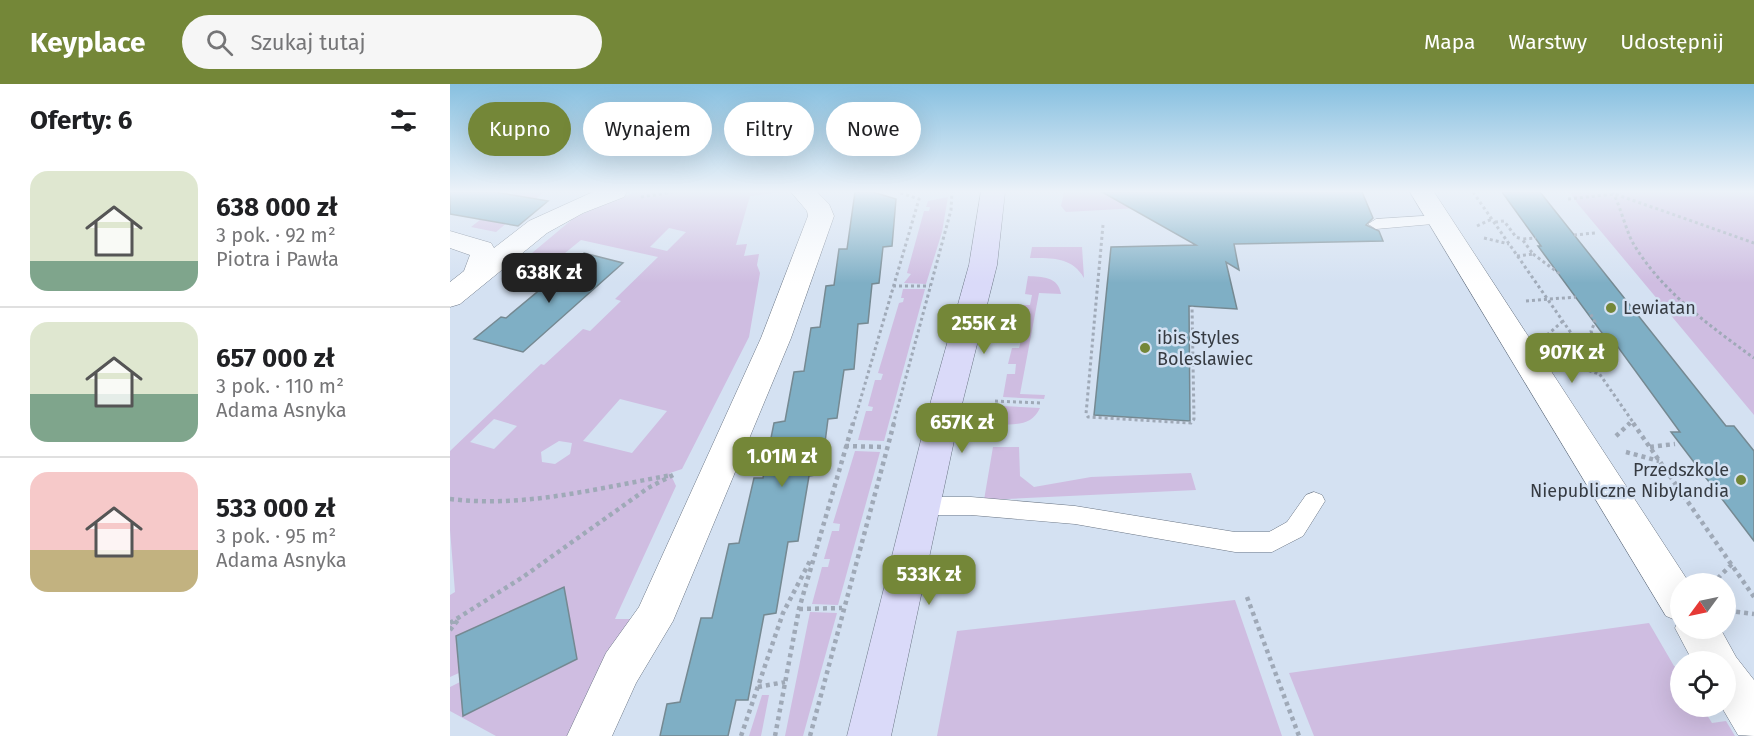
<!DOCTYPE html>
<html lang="pl">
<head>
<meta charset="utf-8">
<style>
	body { margin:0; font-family:"Fira Sans",sans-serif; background:#f6f6f6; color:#202124; height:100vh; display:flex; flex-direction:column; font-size:22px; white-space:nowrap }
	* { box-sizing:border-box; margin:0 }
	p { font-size:20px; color:#757577 }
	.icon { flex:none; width:33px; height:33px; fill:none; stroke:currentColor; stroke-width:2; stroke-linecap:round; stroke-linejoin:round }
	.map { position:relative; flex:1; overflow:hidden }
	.side { display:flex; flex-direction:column; background:#fff; width:450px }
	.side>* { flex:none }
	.guide { position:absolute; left:18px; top:18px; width:570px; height:54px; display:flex; gap:12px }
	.needle { width:39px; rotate:237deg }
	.buttons { position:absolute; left:1220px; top:489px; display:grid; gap:12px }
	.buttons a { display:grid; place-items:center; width:66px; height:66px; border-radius:50%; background:#fff; box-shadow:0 6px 24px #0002; font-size:30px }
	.price { position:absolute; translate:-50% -51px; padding:0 14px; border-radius:12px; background:#748738; color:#fff; font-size:20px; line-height:39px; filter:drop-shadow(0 2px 3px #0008) }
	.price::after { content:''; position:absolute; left:50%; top:36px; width:18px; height:14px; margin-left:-9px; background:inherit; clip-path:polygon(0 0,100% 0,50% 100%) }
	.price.on { background:#222; color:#fff }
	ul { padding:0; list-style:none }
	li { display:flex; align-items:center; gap:18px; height:150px; padding:0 30px }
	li+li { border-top:2px solid #e0e0e0 }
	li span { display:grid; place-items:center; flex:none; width:168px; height:120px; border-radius:18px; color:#555 }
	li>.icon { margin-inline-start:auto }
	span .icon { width:72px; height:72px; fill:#fffc; stroke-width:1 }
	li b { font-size:26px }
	h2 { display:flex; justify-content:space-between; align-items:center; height:72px; padding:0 30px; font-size:26px }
	.pill { padding:0 21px; border-radius:27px; background:#fff; box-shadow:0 6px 24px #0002; font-size:21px; line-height:54px }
	.pill.on { background:#748738; color:#fff }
	header { display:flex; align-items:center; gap:36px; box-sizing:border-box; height:84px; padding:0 30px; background:#748738; color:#fff }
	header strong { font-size:28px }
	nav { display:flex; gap:33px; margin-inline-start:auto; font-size:21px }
	.search { width:420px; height:54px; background:#f6f6f6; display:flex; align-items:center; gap:15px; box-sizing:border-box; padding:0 21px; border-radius:33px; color:#757577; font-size:22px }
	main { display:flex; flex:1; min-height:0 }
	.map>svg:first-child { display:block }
	.green { fill:#cfbde1; fill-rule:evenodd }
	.building { fill:#7fafc5; stroke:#758992; stroke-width:1.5 }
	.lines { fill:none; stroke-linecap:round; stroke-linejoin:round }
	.lane-casing { stroke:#6b7685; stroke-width:1 }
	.street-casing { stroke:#6b7685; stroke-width:1 }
	.secondary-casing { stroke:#6b7685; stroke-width:1 }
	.path-far1 { stroke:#9fa9b7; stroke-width:3; stroke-dasharray:3 3; stroke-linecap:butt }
	.path { stroke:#9fa9b7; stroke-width:4.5; stroke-dasharray:4 4; stroke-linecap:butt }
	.lane { fill:#fff; fill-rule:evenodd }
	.street { fill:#fff; fill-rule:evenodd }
	.secondary { fill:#dadaf9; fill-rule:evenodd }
	.poi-dot { fill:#748738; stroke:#d4e1f2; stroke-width:2 }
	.labels { text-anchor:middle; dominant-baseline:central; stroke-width:5; stroke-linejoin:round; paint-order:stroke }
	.poi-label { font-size:18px; fill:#363b42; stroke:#d4e1f2; text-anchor:start }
</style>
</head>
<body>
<header>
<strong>Keyplace</strong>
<div class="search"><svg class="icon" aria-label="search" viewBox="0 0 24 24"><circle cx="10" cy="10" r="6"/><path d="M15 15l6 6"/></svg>Szukaj tutaj</div>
<nav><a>Mapa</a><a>Warstwy</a><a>Udostępnij</a></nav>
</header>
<main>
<section class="side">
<h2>Oferty: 6<svg class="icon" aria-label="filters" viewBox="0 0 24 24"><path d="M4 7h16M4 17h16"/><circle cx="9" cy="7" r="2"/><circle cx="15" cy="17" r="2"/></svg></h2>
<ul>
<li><span style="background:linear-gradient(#dfe7d0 75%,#7fa58c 0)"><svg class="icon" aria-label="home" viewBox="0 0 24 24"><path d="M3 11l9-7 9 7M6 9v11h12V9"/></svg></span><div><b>638 000 zł</b><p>3 pok. · 92 m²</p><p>Piotra i Pawła</p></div></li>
<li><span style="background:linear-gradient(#dfe7d0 60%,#7fa58c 0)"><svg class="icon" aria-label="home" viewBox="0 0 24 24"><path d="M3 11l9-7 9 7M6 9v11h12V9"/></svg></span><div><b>657 000 zł</b><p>3 pok. · 110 m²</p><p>Adama Asnyka</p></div></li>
<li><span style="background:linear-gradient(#f6c9c9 65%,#c2b280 0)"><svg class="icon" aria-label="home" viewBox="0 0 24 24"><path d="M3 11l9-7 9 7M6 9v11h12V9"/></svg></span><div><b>533 000 zł</b><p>3 pok. · 95 m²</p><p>Adama Asnyka</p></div></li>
</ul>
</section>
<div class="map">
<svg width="1304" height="652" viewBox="0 0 1304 652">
	<rect width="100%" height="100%" fill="#d4e1f2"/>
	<path class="green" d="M65,108H94L46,148L21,143Z
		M185,108H331L300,112L286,161L297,160L294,172L309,170L307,181L310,189L299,253L232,385L220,389L226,402L165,535H183L129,652H46L0,627V603L10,598L13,631L127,575L114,503L6,552L9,589L0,593V511L5,508L0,446V367L91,280L94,281L133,245L140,247L171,217L165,215L208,173L131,156L77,200L51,195L125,133ZM219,144L236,148L217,167L200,163ZM170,315L217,327L182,369L133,357ZM44,335L67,342L44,365L20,358ZM109,357L122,359L120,370L105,380L92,378L91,368Z
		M614,108H668L667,111L688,124L616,128L611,122Z
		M1120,108H1304V331L1128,120Z
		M498,113L492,148L476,200L454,199L461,190L457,189L474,127H479L480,123H476L478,117Z
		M582,163H632L634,194C622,173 602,174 580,174Z
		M578,192C592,193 608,192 611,210L589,209L570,310L595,311L594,315L553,313L557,290H565L566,280H558L562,264H569L571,256H564L567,242H576L577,233L570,232L572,221H580L582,211L575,210Z
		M453,205H475L434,357L408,356L416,327H422L423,323L418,322L425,296H431L433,290L428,289L449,219L453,218L454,214H451Z
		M552,322L590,324C582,342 564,341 547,340Z
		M543,363H569L570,392L584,403L641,393L741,389L746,406L534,416Z
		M405,367L430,368L388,521L362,520L372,483H378L380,475H374L382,447H389L390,440L383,439Z
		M785,516L832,652H487L507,547Z
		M360,528L387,529L353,652H335Z
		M1199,539L1224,582L1230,585V622L1252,623L1262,639L1276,637L1285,652H864L839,589Z
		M312,611H319L311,652H299Z"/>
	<path class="building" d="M0,108H45L98,117L68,142L0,130Z
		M405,108H423L446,115L442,162L433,163L429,199L422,200L418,239L408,240L404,285L394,286L387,334L378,335L371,390L359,392L348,457L338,458L326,529L314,531L298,616H286L278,652H210L217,620L230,618L251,534H262L279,460L289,459L304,394H313L324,339L335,337L344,288L354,287L361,244L370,243L376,202L384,201L389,165H397Z
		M652,108H912L923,134L916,141L929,147L933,157L784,160L789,186L776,178L787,225L739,222L740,337L644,331L661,163L746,161Z
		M1052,108H1090L1276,342H1284L1304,367V457L1221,348H1230L1168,263L1163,264L1088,162H1091Z
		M134,169L173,179L73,268L24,255L51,233L56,234Z
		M114,503L127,575L13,632L6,552Z"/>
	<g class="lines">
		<defs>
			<path id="lane" d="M989,131L997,136L994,139L926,145L918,140L926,135Z
				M864,408L872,411L875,417L853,452L822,468H785L625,440L521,431H473L465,429L462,422L465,415L473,413H521L625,422L785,448H819L837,438L856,411Z"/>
			<path id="street" d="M143,108H177L174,113L133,129L97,149L10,220L0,223V198L14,187L20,171L0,164V147L41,159L44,164L79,137Z
				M341,108H367L379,120L384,132L341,254L223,537L186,599L162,652H117L156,569L189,523L311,254L358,132L357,127Z
				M960,108H984L1240,500H1230V544H1270L1286,573L1304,596V652L1288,651L1271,622H1275V578H1243L1225,544L1228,537L1216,532Z"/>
			<path id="secondary" d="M531,108H555L547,181L511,324L441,652H397L479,324L519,181Z"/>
		</defs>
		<use href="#lane" class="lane-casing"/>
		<use href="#street" class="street-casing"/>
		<use href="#secondary" class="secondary-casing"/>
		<path class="path-far1" d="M1023,108L1185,341
			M1162,108C1168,114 1176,147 1183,159C1211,207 1260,242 1304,274
			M191,113L223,108
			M1118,115L1165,110L1304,159
			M1045,138L1054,137L1066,153L1072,155
			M653,141L636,330L638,333L741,339L744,335L742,222
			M1027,142L1042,135
			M1124,151L1145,149
			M1034,154L1059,160
			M1083,170L1110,190
			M1067,172L1083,170L1072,155L1086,154
			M443,202H480
			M1076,217L1126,213
			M1097,251L1113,237
			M1127,257L1144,256L1141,247L1145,238L1139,227
			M1116,279L1149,290
			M545,317L592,319
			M403,341L469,115L448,108
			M443,341L501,126L502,108
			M1178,341L1182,337"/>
		<path class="path" d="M1183,339L1304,513
			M1166,352L1180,339
			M395,362L435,363
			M1200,363L1225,360
			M1176,368L1209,377
			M0,415C76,424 148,404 222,391
			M1262,500L1282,480
			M797,513L849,652
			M1275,518L1281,527L1304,530
			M349,525L392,524
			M0,539L73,493L198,404L225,390
			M0,546L8,536
			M308,603L335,598
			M291,652L333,529L361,475
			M325,652L349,525L403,339
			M360,652L444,339"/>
		<use href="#lane" class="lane"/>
		<use href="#street" class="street"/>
		<use href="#secondary" class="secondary"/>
	</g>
	<linearGradient id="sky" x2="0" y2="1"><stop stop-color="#87c0e0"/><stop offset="0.54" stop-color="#ecf2f9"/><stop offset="1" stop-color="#ecf2f9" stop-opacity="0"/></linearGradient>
	<rect width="1304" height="199" fill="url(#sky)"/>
	<g class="poi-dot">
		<circle cx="1161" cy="224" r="6"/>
		<circle cx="695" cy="264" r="6"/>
		<circle cx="1291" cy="396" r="6"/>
	</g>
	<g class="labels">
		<g class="poi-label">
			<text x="1173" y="224">Lewiatan</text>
			<text x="707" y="254">ibis Styles<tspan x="707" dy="21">Boleslawiec</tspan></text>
			<text x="1279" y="386" text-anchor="end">Przedszkole<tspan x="1279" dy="21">Niepubliczne Nibylandia</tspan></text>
		</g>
	</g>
</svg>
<div class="buttons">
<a><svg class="needle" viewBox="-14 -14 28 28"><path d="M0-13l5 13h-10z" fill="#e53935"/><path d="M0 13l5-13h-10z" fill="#757577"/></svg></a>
<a><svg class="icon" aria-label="locate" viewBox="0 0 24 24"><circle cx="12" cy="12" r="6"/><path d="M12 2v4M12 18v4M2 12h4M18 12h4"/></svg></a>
</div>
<b class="price on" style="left:99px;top:220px">638K zł</b>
<b class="price" style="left:534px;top:271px">255K zł</b>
<b class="price" style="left:1122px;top:300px">907K zł</b>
<b class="price" style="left:512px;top:370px">657K zł</b>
<b class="price" style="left:332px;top:404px">1.01M zł</b>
<b class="price" style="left:479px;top:522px">533K zł</b>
<div class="guide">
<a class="pill on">Kupno</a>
<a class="pill">Wynajem</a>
<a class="pill">Filtry</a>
<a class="pill">Nowe</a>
</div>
</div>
</main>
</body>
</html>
